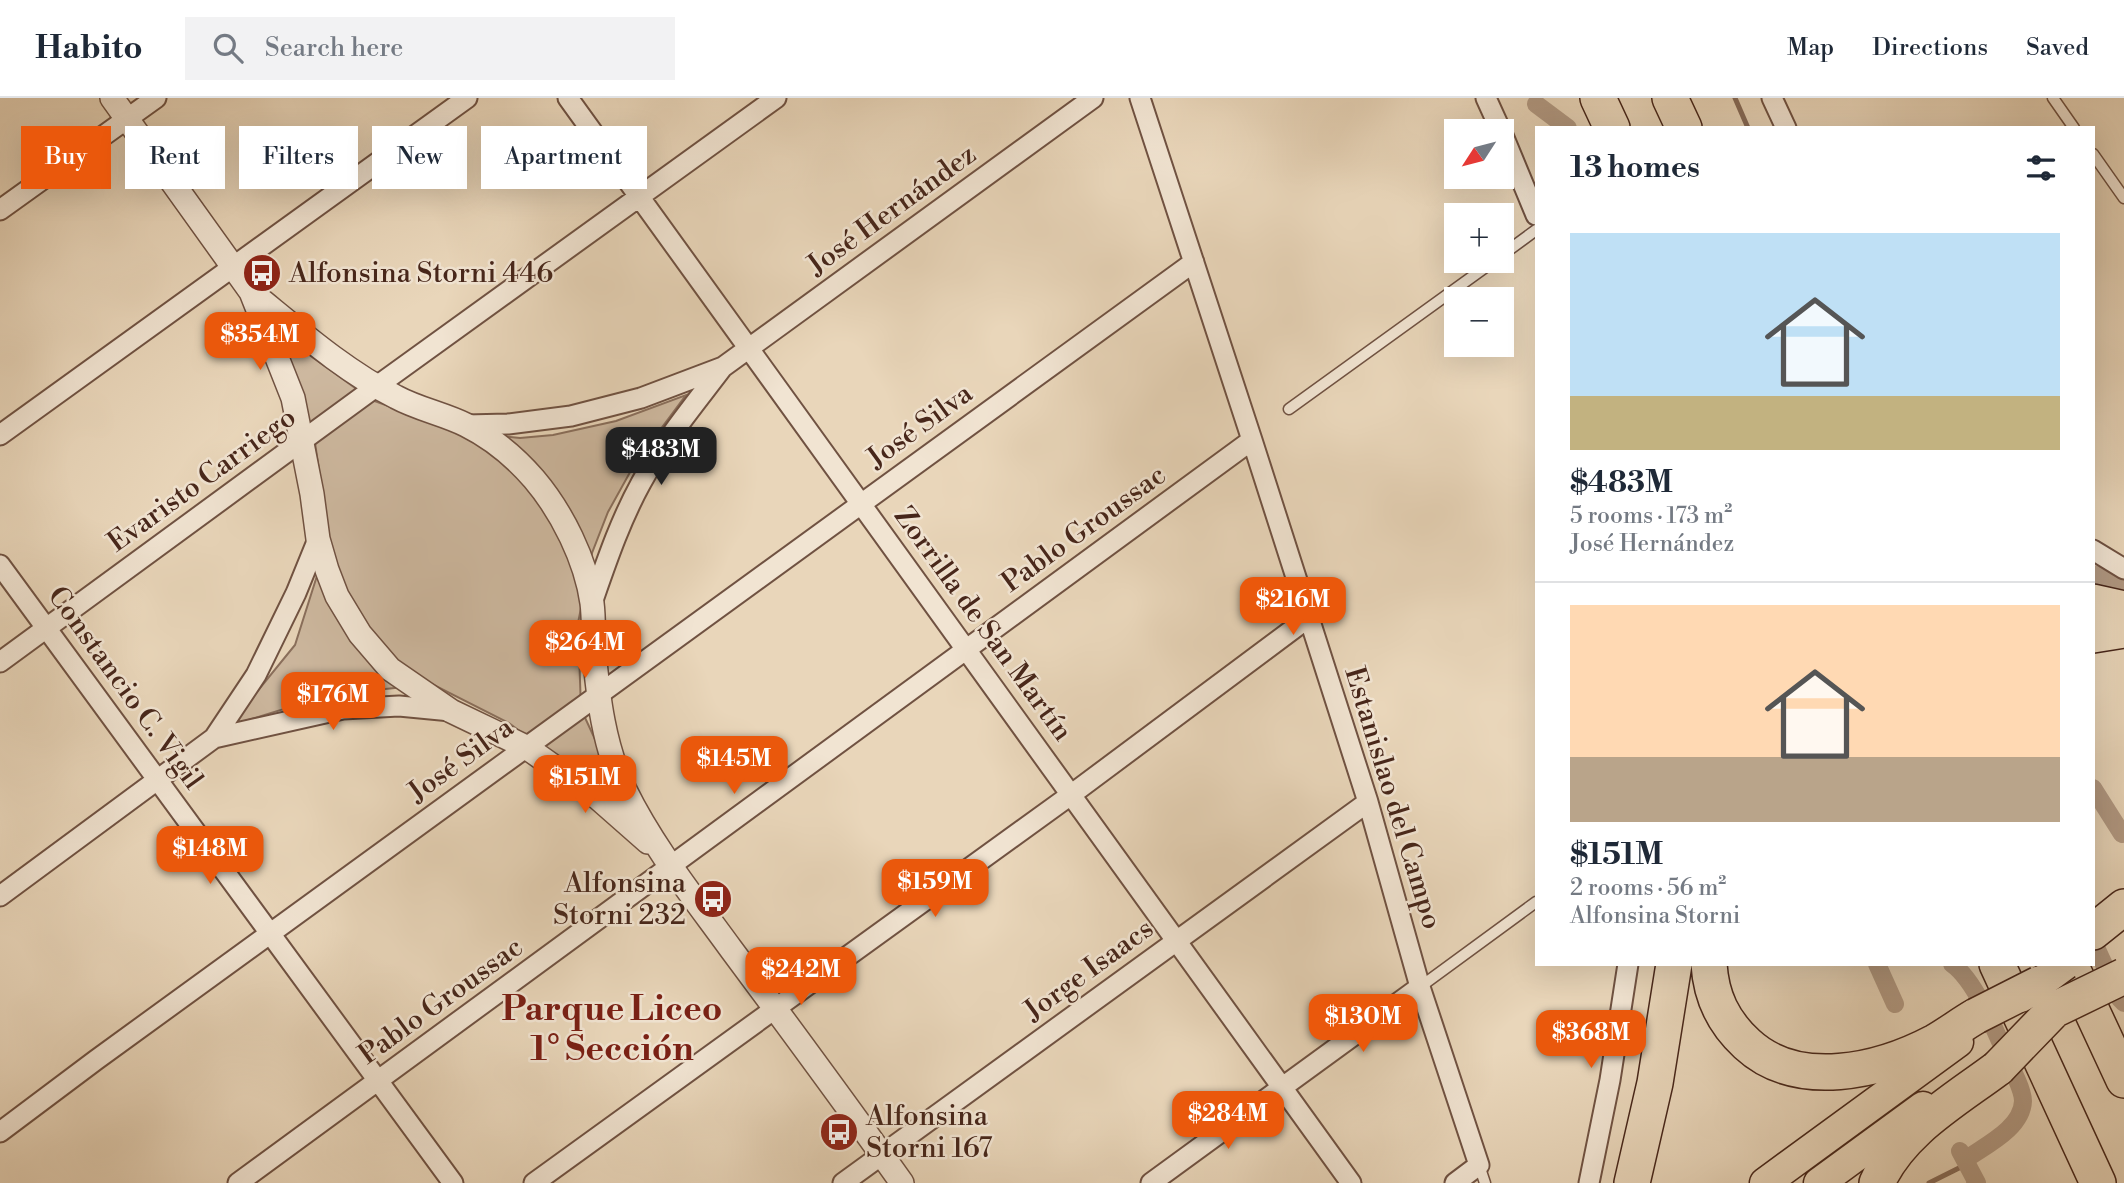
<!DOCTYPE html>
<html lang="en">
<head>
<meta charset="utf-8">
<style>
	body { margin:0; font-family:"Libre Bodoni",serif; background:#f2f2f3; color:#1f2937; height:100vh; display:flex; flex-direction:column; font-size:26px; white-space:nowrap }
	* { box-sizing:border-box; margin:0 }
	p { font-size:23px; color:#747a83 }
	.icon { flex:none; width:38px; height:38px; fill:none; stroke:currentColor; stroke-width:2; stroke-linecap:round; stroke-linejoin:round }
	.map { position:relative; flex:1; overflow:hidden }
	.details { position:absolute; left:1535px; top:28px; width:560px; height:840px; display:flex; flex-direction:column; background:#fff; border-radius:0px; box-shadow:0 7px 28px #0002 }
	.details>* { flex:none }
	.hud { position:absolute; left:21px; top:28px; width:665px; height:63px; display:flex; gap:14px }
	.needle { width:46px; rotate:234deg }
	.fabs { position:absolute; left:1444px; top:21px; display:grid; gap:14px }
	.fabs a { display:grid; place-items:center; width:70px; height:70px; border-radius:0px; background:#fff; box-shadow:0 7px 28px #0002; font-size:35px }
	.price { position:absolute; translate:-50% -60px; padding:0 16px; border-radius:14px; background:#ea580c; color:#fff; font-size:23px; line-height:46px; filter:drop-shadow(0 2px 4px #0008) }
	.price::after { content:''; position:absolute; left:50%; top:42px; width:21px; height:16px; margin-left:-10px; background:inherit; clip-path:polygon(0 0,100% 0,50% 100%) }
	.price.active { background:#222; color:#fff }
	ul { padding:0; list-style:none }
	li { display:grid; align-content:center; gap:14px; height:371px; padding:0 35px }
	li+li { border-top:2px solid #e0e1e3 }
	li span { display:grid; place-items:center; height:217px; border-radius:0px; color:#555 }
	li>.icon { margin-inline-start:auto }
	span .icon { width:126px; height:126px; fill:#fffc; stroke-width:1 }
	li b { font-size:30px }
	h2 { display:flex; justify-content:space-between; align-items:center; height:84px; padding:0 35px; font-size:30px }
	.tag { padding:0 24px; border-radius:0px; background:#fff; box-shadow:0 7px 28px #0002; font-size:24px; line-height:63px }
	.tag.active { background:#ea580c; color:#fff }
	header { display:flex; align-items:center; gap:42px; box-sizing:border-box; height:98px; padding:0 35px; background:#fff; border-bottom:2px solid #e0e1e3 }
	header strong { font-size:33px }
	nav { display:flex; gap:38px; margin-inline-start:auto; font-size:24px }
	.search { width:490px; height:63px; background:#f2f2f3; display:flex; align-items:center; gap:18px; box-sizing:border-box; padding:0 24px; border-radius:0px; color:#747a83; font-size:26px }
	.map>svg:first-child { display:block }
	.green { fill:#cdb89f; stroke:#8a6f5c; stroke-width:2 }
	.lines { fill:none; stroke-linecap:round; stroke-linejoin:round }
	.stream { stroke:#876c5a; stroke-width:5 }
	.canal { stroke:#b29a84; stroke-width:18 }
	.service-casing { stroke:#705242; stroke-width:13 }
	.minor-casing { stroke:#705242; stroke-width:23 }
	.tertiary-casing { stroke:#705242; stroke-width:26 }
	.primary-casing { stroke:#47261a; stroke-width:33 }
	.motorway-casing { stroke:#47261a; stroke-width:38 }
	.service { stroke:#f1e4d2; stroke-width:10 }
	.minor { stroke:#f1e4d2; stroke-width:19 }
	.tertiary { stroke:#f1e4d2; stroke-width:23 }
	.primary { stroke:#e9d6ba; stroke-width:30 }
	.motorway { stroke:#e9d6ba; stroke-width:35 }
	.primary-bridge-casing { stroke:#47261a; stroke-width:33; stroke-linecap:butt }
	.motorway-bridge-casing { stroke:#47261a; stroke-width:38; stroke-linecap:butt }
	.primary-bridge { stroke:#e9d6ba; stroke-width:30 }
	.motorway-bridge { stroke:#e9d6ba; stroke-width:35 }
	.labels { text-anchor:middle; dominant-baseline:central; stroke-width:5; stroke-linejoin:round; paint-order:stroke }
	.street-label { font-size:28px; fill:#47261a; stroke:#f1e4d2 }
	.poi-label { font-size:28px; fill:#47261a; stroke:#f1e4d2; text-anchor:start }
	.district-label { font-size:35px; font-weight:bold; fill:#7a1f14; stroke:#f1e4d2 }
</style>
</head>
<body>
<header>
<strong>Habito</strong>
<div class="search"><svg class="icon" aria-label="search" viewBox="0 0 24 24"><circle cx="10" cy="10" r="6"/><path d="M15 15l6 6"/></svg>Search here</div>
<nav><a>Map</a><a>Directions</a><a>Saved</a></nav>
</header>
<div class="map">
<svg width="2124" height="1085" viewBox="0 0 2124 1085">
	<rect width="100%" height="100%" fill="#e9d6ba"/>
	<filter id="stains"><feTurbulence type="fractalNoise" baseFrequency=".00286" numOctaves="4"/><feColorMatrix values="0 0 0 0 .2 0 0 0 0 .09 0 0 0 0 .02 0 0 0 .5 -.17"/></filter>
	<radialGradient id="worn" r=".72"><stop offset=".6" stop-color="#630" stop-opacity="0"/><stop offset="1" stop-color="#630" stop-opacity=".3"/></radialGradient>
	<path class="green" d="M276,233L372,302L457,333L520,340L553,337L616,323L686,297L634,367L608,414L592,455L578,525L581,611L629,715L509,625L432,586L329,597L229,628L295,547L329,440L314,338Z"/>
	<g class="lines">
		<path class="stream" d="M1735,0L1748,30
			M1929,1085L1967,1066
			M1969,1085L1973,1076"/>
		<path class="canal" d="M1536,6L1568,30
			M2093,476L2124,487
			M2093,690L2122,736
			M2093,843L2120,901L2124,905
			M1877,866L1895,906
			M1952,866C1979,885 2002,950 2017,982C2020,989 2023,996 2023,1003C2022,1031 1984,1048 1965,1062
			M1960,1053L1977,1085"/>
		<defs>
			<path id="service" d="M2053,0L2074,30
				M2093,56L2124,100
				M1502,157L1536,132
				M1289,311L1494,163
				M1420,889L1536,804
				M1479,1067L1485,1085"/>
			<path id="minor" d="M568,0L1351,1085
				M1140,0L1252,342L1368,704L1420,889L1479,1067L1455,1085
				M1486,0L1501,33
				M1772,0L1786,30
				M1502,35L1536,117
				M0,112L156,0
				M466,327L508,326L571,318L641,300L723,269L1093,0
				M0,337L467,0
				M2093,452L2124,471
				M0,467L453,1085
				M592,505C606,465 620,423 641,385C663,344 694,307 722,270
				M0,564L377,288L776,0
				M214,640L343,611L399,608L451,613
				M0,798L214,640L256,577L296,495L318,441
				M0,1034L96,962L1194,164
				M238,1085L1252,342
				M534,1085L1072,696L1308,520
				M843,1085L1368,704
				M1151,1085L1420,889
				M1589,1085L1610,982L1628,866"/>
			<path id="tertiary" d="M112,0L251,194L293,300L312,396L318,441L327,472L337,498L360,536L390,571L451,613L526,649L598,700L648,744
				M251,194C297,231 343,272 396,299C418,311 444,316 466,327C492,340 515,359 534,381C562,414 586,462 592,505C594,520 593,536 594,552C598,599 604,649 625,692C653,749 694,800 731,851C789,929 846,1006 902,1085"/>
			<path id="primary" d="M1765,1085L1958,944
				M1819,1085L1923,1009"/>
			<path id="motorway" d="M1598,0L1612,30
				M1670,0L1684,30
				M2093,504L2124,511
				M2093,537L2124,532
				M2093,834L2124,809
				M1709,866C1711,899 1723,924 1747,946C1798,993 1880,973 1935,944C1949,936 1962,926 1976,918
				M1997,866L2098,1085
				M2070,866L2124,982
				M1632,1085L1655,985L1674,866
				M1877,1085C1900,1033 1954,1003 1998,970"/>
		</defs>
		<use href="#service" class="service-casing"/>
		<use href="#minor" class="minor-casing"/>
		<use href="#tertiary" class="tertiary-casing"/>
		<use href="#primary" class="primary-casing"/>
		<use href="#motorway" class="motorway-casing"/>
		<use href="#service" class="service"/>
		<use href="#minor" class="minor"/>
		<use href="#tertiary" class="tertiary"/>
		<use href="#primary" class="primary"/>
		<use href="#motorway" class="motorway"/>
		<defs>
			<path id="primary-bridge" d="M2021,899L2066,866"/>
			<path id="motorway-bridge" d="M2056,911L2124,878
				M1976,918L2039,886
				M1998,970L2051,915"/>
		</defs>
		<use href="#primary-bridge" class="primary-bridge-casing"/>
		<use href="#motorway-bridge" class="motorway-bridge-casing"/>
		<use href="#primary-bridge" class="primary-bridge"/>
		<use href="#motorway-bridge" class="motorway-bridge"/>
	</g>
	<defs>
		<symbol id="bus-disc" viewBox="-11 -11 22 22"><circle r="9.5" fill="#8f2418" stroke="#f1e4d2"/><path d="M-5-6H5V4H4V6H2V4H-2V6H-4V4H-5ZM-3.5-4V0h7V-4ZM-3.5 1.2v1.5H-2V1.2ZM2 1.2v1.5H3.5V1.2Z" fill="#fff"/></symbol>
	</defs>
	<g fill-rule="evenodd">
		<use href="#bus-disc" x="240" y="153" width="44" height="44"/>
		<use href="#bus-disc" x="691" y="779" width="44" height="44"/>
		<use href="#bus-disc" x="817" y="1012" width="44" height="44"/>
	</g>
	<g class="labels">
		<g class="street-label">
			<text transform="translate(892 112) rotate(-36)">José Hernández</text>
			<text transform="translate(920 328) rotate(-36)">José Silva</text>
			<text transform="translate(202 382) rotate(-36)">Evaristo Carriego</text>
			<text transform="translate(1084 431) rotate(-36)">Pablo Groussac</text>
			<text transform="translate(983 526) rotate(54)">Zorrilla de San Martín</text>
			<text transform="translate(125 590) rotate(54)">Constancio C. Vigil</text>
			<text transform="translate(461 662) rotate(-36)">José Silva</text>
			<text transform="translate(1393 700) rotate(73)">Estanislao del Campo</text>
			<text transform="translate(1089 872) rotate(-36)">Jorge Isaacs</text>
			<text transform="translate(441 903) rotate(-36)">Pablo Groussac</text>
		</g>
		<g class="poi-label">
			<text x="289" y="175">Alfonsina Storni 446</text>
			<text x="686" y="785" text-anchor="end">Alfonsina<tspan x="686" dy="32">Storni 232</tspan></text>
			<text x="866" y="1018">Alfonsina<tspan x="866" dy="32">Storni 167</tspan></text>
		</g>
		<g class="district-label">
			<text x="612" y="911">Parque Liceo<tspan x="612" dy="40">1° Sección</tspan></text>
		</g>
	</g>
	<rect width="100%" height="100%" filter="url(#stains)"/>
	<rect width="100%" height="100%" fill="url(#worn)"/>
</svg>
<div class="fabs">
<a><svg class="needle" viewBox="-14 -14 28 28"><path d="M0-13l5 13h-10z" fill="#e53935"/><path d="M0 13l5-13h-10z" fill="#747a83"/></svg></a>
<a>+</a>
<a>−</a>
</div>
<b class="price" style="left:260px;top:274px">$354M</b>
<b class="price active" style="left:661px;top:389px">$483M</b>
<b class="price" style="left:1293px;top:539px">$216M</b>
<b class="price" style="left:585px;top:582px">$264M</b>
<b class="price" style="left:333px;top:634px">$176M</b>
<b class="price" style="left:734px;top:698px">$145M</b>
<b class="price" style="left:585px;top:717px">$151M</b>
<b class="price" style="left:210px;top:788px">$148M</b>
<b class="price" style="left:935px;top:821px">$159M</b>
<b class="price" style="left:801px;top:909px">$242M</b>
<b class="price" style="left:1363px;top:956px">$130M</b>
<b class="price" style="left:1591px;top:972px">$368M</b>
<b class="price" style="left:1228px;top:1053px">$284M</b>
<div class="hud">
<a class="tag active">Buy</a>
<a class="tag">Rent</a>
<a class="tag">Filters</a>
<a class="tag">New</a>
<a class="tag">Apartment</a>
</div>
<section class="details">
<h2>13 homes<svg class="icon" aria-label="filters" viewBox="0 0 24 24"><path d="M4 7h16M4 17h16"/><circle cx="9" cy="7" r="2"/><circle cx="15" cy="17" r="2"/></svg></h2>
<ul>
<li><span style="background:linear-gradient(#bfe0f5 75%,#c2b280 0)"><svg class="icon" aria-label="home" viewBox="0 0 24 24"><path d="M3 11l9-7 9 7M6 9v11h12V9"/></svg></span><div><b>$483M</b><p>5 rooms · 173 m²</p><p>José Hernández</p></div></li>
<li><span style="background:linear-gradient(#ffd9b3 70%,#b9a48a 0)"><svg class="icon" aria-label="home" viewBox="0 0 24 24"><path d="M3 11l9-7 9 7M6 9v11h12V9"/></svg></span><div><b>$151M</b><p>2 rooms · 56 m²</p><p>Alfonsina Storni</p></div></li>
</ul>
</section>
</div>
</body>
</html>
